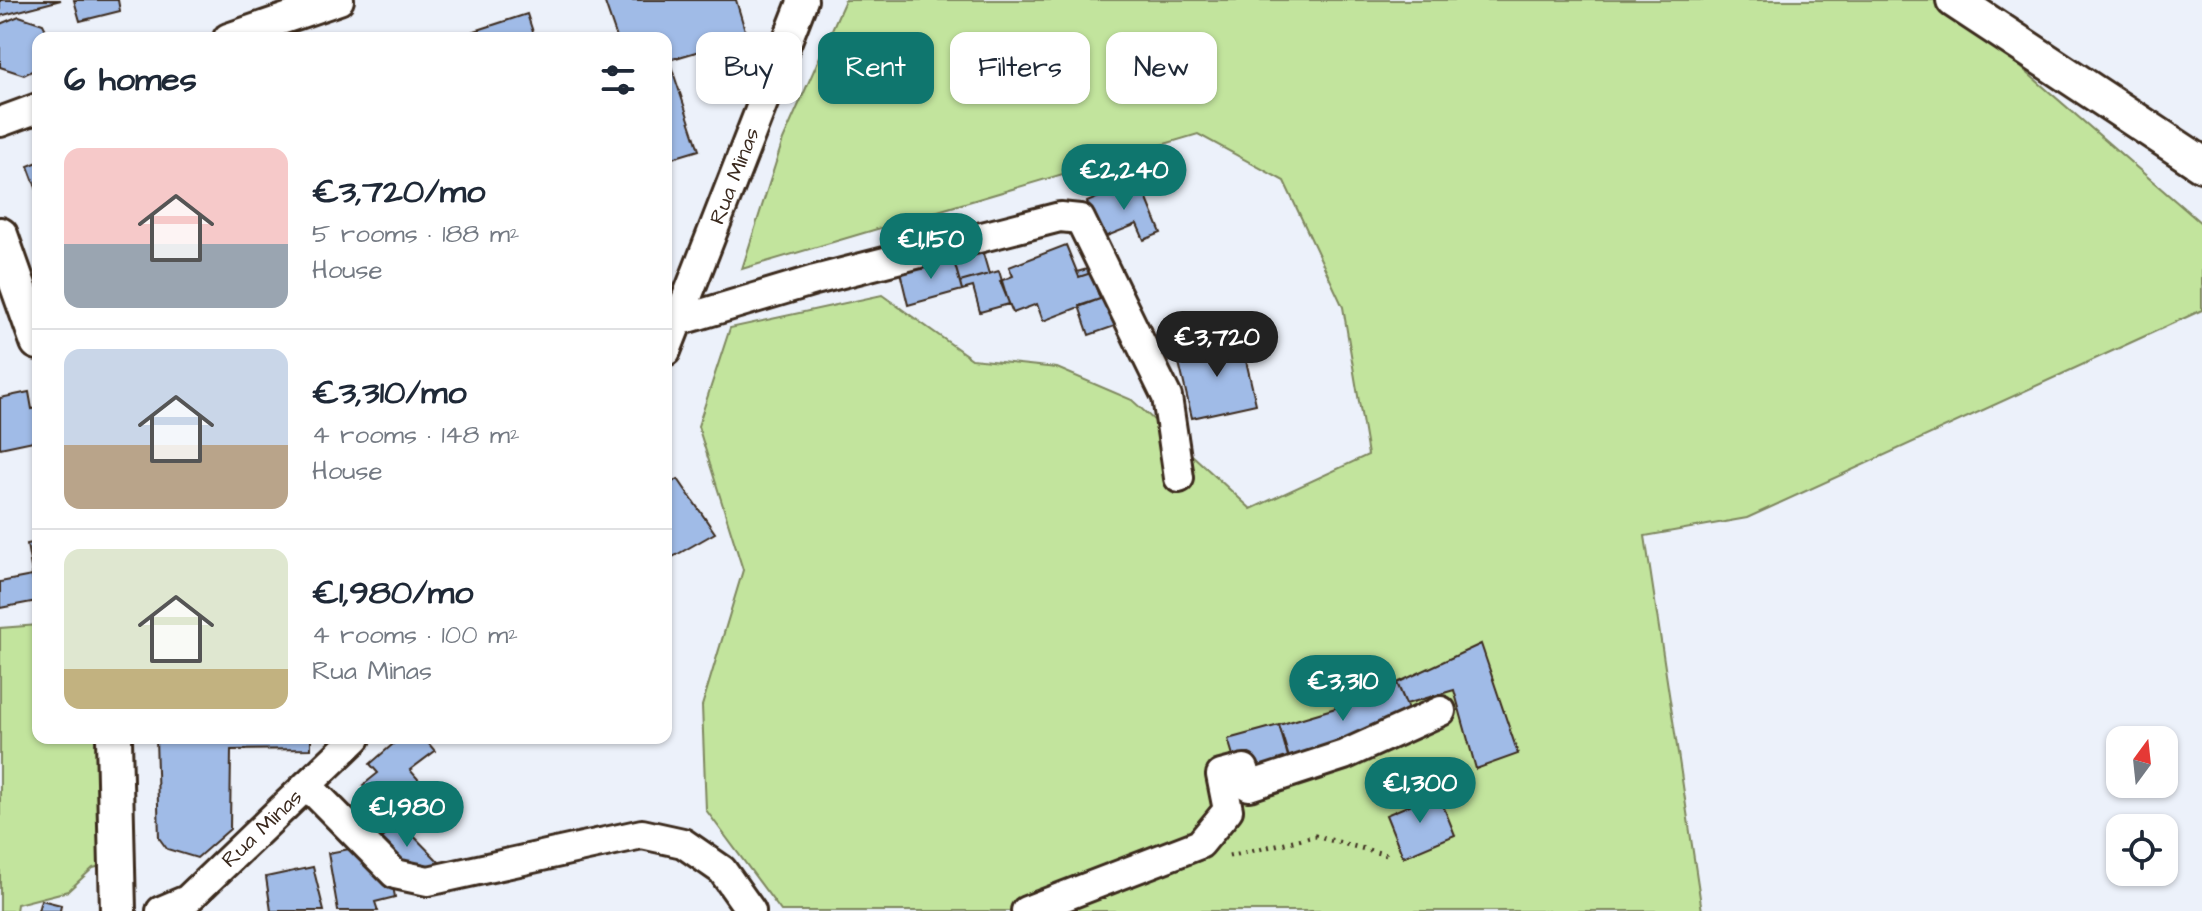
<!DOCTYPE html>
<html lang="en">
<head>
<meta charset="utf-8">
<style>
	body { margin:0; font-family:"Architects Daughter",sans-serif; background:#f6f6f7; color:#1f2937; height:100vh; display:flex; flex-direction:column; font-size:30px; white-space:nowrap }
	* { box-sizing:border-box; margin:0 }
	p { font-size:26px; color:#747a83 }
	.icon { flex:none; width:44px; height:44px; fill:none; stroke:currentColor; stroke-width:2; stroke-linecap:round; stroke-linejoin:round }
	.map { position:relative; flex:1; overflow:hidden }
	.side { position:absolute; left:32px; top:32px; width:640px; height:712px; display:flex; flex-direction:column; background:#fff; border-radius:16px; box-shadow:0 2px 6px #0004 }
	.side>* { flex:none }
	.top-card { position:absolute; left:696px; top:32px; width:760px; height:72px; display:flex; gap:16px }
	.needle { width:52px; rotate:15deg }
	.tools { position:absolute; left:2106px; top:726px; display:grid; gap:16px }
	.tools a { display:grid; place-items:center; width:72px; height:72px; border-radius:16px; background:#fff; box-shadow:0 2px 6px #0004; font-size:40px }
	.price { position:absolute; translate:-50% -68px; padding:0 18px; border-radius:28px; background:#0f766e; color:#fff; font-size:26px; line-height:52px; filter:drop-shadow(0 2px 4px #0008) }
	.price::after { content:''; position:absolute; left:50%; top:48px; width:24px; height:18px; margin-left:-12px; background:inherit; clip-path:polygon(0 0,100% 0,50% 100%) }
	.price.current { background:#222; color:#fff }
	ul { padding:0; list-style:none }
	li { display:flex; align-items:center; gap:24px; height:200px; padding:0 32px }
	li+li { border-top:2px solid #e0e1e3 }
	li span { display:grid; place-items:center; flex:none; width:224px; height:160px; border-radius:16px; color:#555 }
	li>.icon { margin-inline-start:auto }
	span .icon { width:96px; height:96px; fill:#fffc; stroke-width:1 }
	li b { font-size:34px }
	h2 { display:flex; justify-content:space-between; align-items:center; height:96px; padding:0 32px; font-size:34px }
	.tag { padding:0 28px; border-radius:16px; background:#fff; box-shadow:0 2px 6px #0004; font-size:28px; line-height:72px }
	.tag.current { background:#0f766e; color:#fff }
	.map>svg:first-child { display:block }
	.green { fill:#c2e49d; stroke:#7e875e; stroke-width:2 }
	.building { fill:#a0bbe7; stroke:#3b2a1e; stroke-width:2 }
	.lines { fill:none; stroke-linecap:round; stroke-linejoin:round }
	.minor-casing { stroke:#3b2a1e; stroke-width:34 }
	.tertiary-casing { stroke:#3b2a1e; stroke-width:40 }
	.path { stroke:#3b2a1e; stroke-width:5; stroke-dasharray:2 6; stroke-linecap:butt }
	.minor { stroke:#fff; stroke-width:28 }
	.tertiary { stroke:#fff; stroke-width:34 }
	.labels { text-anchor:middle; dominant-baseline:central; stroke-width:7; stroke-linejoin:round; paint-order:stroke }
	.street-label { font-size:22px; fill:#3b2a1e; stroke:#fff }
</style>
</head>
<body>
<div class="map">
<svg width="2202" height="911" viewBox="0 0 2202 911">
	<rect width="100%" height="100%" fill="#ecf1fa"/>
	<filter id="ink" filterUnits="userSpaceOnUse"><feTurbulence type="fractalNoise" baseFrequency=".0125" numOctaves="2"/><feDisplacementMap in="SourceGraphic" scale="16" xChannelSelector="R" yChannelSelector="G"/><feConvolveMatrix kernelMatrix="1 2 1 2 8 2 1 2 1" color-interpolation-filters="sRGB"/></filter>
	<g filter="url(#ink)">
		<path class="green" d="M845,0H1943L2202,224V310L1747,518L1645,536L1702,911H781L706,810L702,706L743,570L698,426L730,328L882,295L972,359L1057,368L1132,400L1251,509L1368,455L1343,307L1284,181L1198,134L742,269L783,140Z
			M38,625V738H114L118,862L93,868L68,891L17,904L16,911H0V628Z"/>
		<path class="building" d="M0,0H61L0,16Z
			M74,0H118L120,11L80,21Z
			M604,0H736L747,37L669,60L699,150L666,160V38H617Z
			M527,14L535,38H453Z
			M19,16L43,24L50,38H38V68L24,75L0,67V24Z
			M38,162V193L28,166Z
			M1139,180L1161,233L1144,240L1137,224L1102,238L1087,202Z
			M1066,245L1079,277L1091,273L1100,299L1043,321L1037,304L1013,313L1000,281L1013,276L1009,267Z
			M982,250L989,274L960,282L953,258Z
			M953,258L962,290L908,305L900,272Z
			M1091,268L1115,326L1089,335L1079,306L1100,299L1091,273L1079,277L1077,272Z
			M999,271L1009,304L980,312L973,287L962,290L960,282Z
			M1241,339L1256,404L1192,418L1177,354Z
			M29,392L32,409L38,408V440L0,448V398Z
			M678,479L715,533L671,558L666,551V486Z
			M38,542V608L27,544Z
			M32,576L37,601L0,608V582Z
			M1481,644L1518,754L1476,769L1454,690L1406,704L1397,683Z
			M1397,683L1410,714L1320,752L1289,760L1279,725L1349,704Z
			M1279,725L1291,764L1258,773L1253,757L1235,762L1228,739Z
			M156,738H311V749L231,750L230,829L197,858L167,849L159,838Z
			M400,738H424L435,751L410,770L431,794L400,822L363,785L378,773L370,764Z
			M1438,793L1455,835L1403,857L1386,815Z
			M400,822L445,868L401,866L376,844Z
			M360,847L391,876L395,897L375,902L378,911H338L328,853Z
			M313,867L324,911H271L266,877Z
			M41,900L61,905L60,911H38Z"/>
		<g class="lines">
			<defs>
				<g id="minor">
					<path d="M228,38L339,0"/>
					<path d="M0,122L38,108"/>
					<path d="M678,321L815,280L1060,217L1080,219L1167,397L1179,478"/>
					<path id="s1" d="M666,351L803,0"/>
					<path d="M307,785L395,874L428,881L642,834L683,843L722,870L751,911"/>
					<path id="s2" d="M161,911L187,900L356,738"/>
					<path d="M1026,911L1200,844L1228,810L1221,775L1244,769L1249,786L1344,755L1441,711"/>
				</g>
				<path id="tertiary" d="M1954,0L2202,164
					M0,235L38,342
					M114,738L118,911"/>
			</defs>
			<use href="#minor" class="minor-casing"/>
			<use href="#tertiary" class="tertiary-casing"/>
			<path class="path" d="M1229,856L1315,836L1391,856"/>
			<use href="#minor" class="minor"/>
			<use href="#tertiary" class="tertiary"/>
		</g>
	</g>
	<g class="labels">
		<g class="street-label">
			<text stroke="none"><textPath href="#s1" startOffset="188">Rua Minas</textPath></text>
			<text stroke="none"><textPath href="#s2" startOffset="132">Rua Minas</textPath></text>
		</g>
	</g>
</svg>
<div class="tools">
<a><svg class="needle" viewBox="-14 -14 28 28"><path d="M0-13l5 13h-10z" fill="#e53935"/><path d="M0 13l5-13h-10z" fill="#747a83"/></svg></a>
<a><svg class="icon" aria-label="locate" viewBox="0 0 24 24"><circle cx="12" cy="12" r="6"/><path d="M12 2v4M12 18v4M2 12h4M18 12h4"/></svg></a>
</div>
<b class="price" style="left:1124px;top:212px">€2,240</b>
<b class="price" style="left:931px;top:281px">€1,150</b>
<b class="price current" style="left:1217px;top:379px">€3,720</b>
<b class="price" style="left:1343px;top:723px">€3,310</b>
<b class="price" style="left:1420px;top:825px">€1,300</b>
<b class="price" style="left:407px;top:849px">€1,980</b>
<div class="top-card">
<a class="tag">Buy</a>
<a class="tag current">Rent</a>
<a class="tag">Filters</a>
<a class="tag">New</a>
</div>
<section class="side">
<h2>6 homes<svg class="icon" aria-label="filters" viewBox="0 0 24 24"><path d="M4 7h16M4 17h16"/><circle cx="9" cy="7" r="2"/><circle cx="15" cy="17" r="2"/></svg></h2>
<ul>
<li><span style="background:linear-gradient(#f6c9c9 60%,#9aa5b1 0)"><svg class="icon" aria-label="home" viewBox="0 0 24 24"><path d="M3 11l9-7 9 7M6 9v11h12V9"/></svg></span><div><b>€3,720/mo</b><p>5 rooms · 188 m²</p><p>House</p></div></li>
<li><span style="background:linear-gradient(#c9d6e8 60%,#b9a48a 0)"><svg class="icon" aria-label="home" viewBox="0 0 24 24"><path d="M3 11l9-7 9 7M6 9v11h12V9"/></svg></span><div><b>€3,310/mo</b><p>4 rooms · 148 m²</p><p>House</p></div></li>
<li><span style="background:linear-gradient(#dfe7d0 75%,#c2b280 0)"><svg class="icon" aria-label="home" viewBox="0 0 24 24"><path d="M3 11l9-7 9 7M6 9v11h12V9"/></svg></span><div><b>€1,980/mo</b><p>4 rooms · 100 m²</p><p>Rua Minas</p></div></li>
</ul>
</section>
</div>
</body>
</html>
